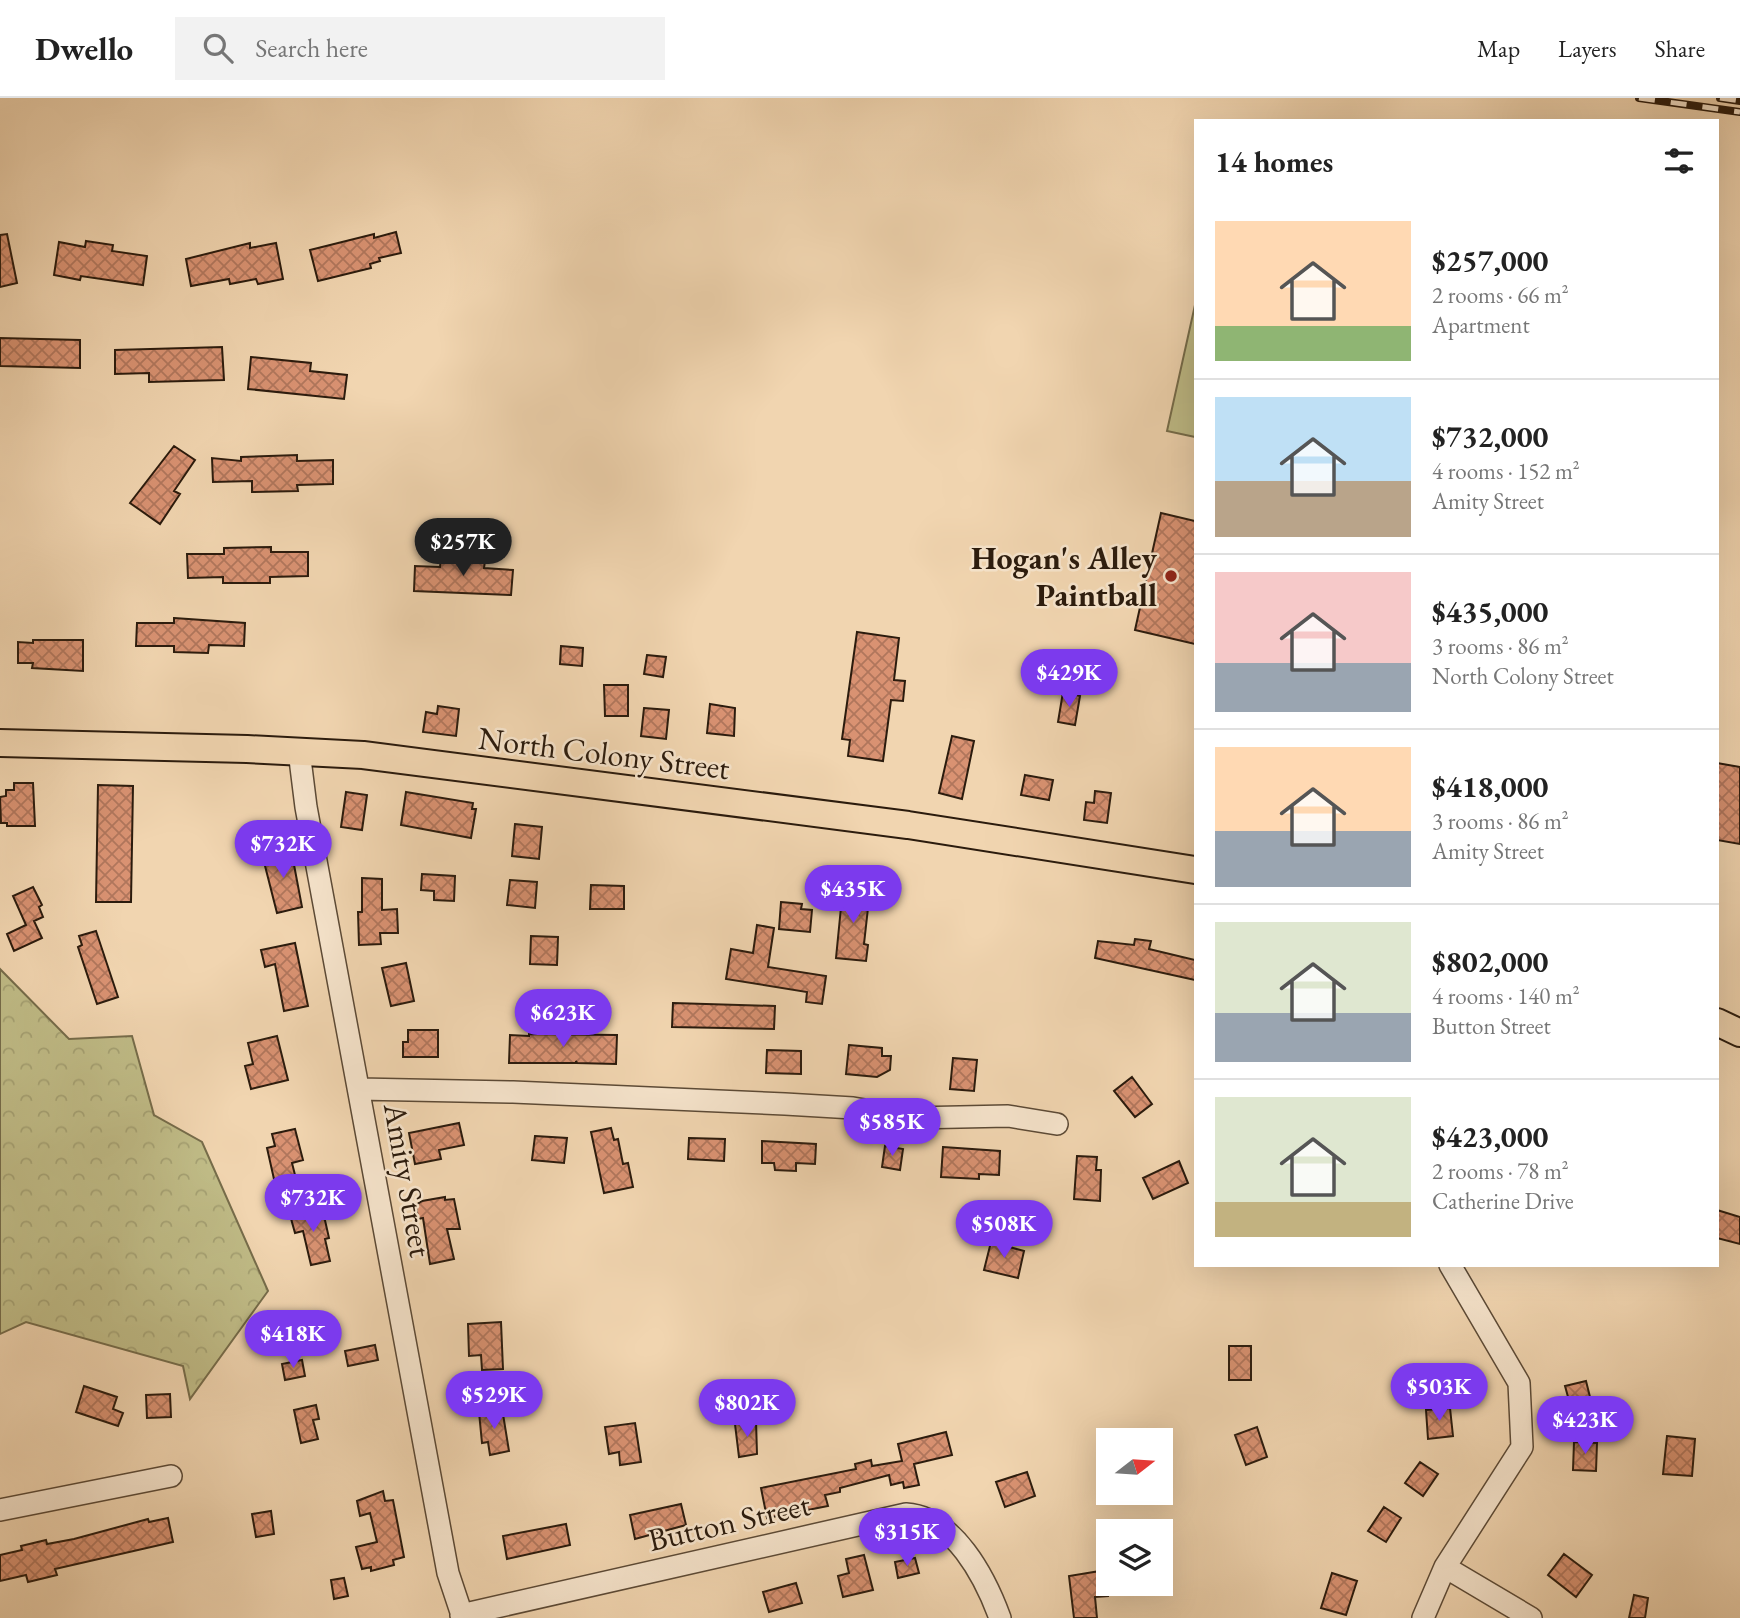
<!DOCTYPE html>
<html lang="en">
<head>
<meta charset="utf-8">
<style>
	body { margin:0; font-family:"EB Garamond",serif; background:#f2f2f2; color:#222; height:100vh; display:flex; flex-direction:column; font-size:26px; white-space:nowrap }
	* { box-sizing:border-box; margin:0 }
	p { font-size:23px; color:#767676 }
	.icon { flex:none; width:38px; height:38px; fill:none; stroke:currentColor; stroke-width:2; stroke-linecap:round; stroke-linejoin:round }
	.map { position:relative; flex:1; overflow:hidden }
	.panel { position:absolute; left:1194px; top:21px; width:525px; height:1148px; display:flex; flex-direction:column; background:#fff; border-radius:0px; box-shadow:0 7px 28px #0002 }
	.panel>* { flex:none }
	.needle { width:46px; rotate:73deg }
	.controls { position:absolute; left:1096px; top:1330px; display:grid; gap:14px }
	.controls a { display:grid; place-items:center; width:77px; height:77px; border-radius:0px; background:#fff; box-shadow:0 7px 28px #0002; font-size:35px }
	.price { position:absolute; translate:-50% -60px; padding:0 16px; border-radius:24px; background:#7c3aed; color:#fff; font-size:23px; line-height:46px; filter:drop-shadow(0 2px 4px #0008) }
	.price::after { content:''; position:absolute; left:50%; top:42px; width:21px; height:16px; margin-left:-10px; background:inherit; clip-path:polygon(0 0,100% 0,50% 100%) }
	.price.current { background:#222; color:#fff }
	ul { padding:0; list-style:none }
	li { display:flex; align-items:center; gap:21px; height:175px; padding:0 21px }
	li+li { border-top:2px solid #e0e0e0 }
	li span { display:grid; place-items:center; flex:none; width:196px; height:140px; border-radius:0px; color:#555 }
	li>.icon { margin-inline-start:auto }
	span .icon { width:84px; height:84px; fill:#fffc; stroke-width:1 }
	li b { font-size:30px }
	h2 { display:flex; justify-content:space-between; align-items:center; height:84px; padding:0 21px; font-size:30px }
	header { display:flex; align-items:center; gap:42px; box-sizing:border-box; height:98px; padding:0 35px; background:#fff; border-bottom:2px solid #e0e0e0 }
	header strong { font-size:33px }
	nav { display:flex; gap:38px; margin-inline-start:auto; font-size:24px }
	.search { width:490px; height:63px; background:#f2f2f2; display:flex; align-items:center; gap:18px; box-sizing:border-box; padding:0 24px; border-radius:0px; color:#767676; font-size:26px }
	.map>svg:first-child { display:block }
	.forest { fill:url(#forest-crowns); stroke:#766c4a; stroke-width:2 }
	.pitch { fill:#c0bc87; stroke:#766c4a; stroke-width:2 }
	.building { fill:url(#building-cross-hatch); stroke:#2b1b0d; stroke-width:2 }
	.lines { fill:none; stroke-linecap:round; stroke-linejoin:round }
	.minor-casing { stroke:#5c4a36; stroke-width:24 }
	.major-casing { stroke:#2b1b0d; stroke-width:30 }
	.minor { stroke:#f6e4cc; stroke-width:21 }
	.major { stroke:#f1d5b0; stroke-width:26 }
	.rail-casing { stroke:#2b1b0d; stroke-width:8 }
	.rail { stroke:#f6e4cc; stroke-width:5; stroke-dasharray:16; stroke-linecap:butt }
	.poi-dot { fill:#8f2418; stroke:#f6e4cc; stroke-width:2.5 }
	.labels { text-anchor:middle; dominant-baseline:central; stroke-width:5; stroke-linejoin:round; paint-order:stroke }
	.poi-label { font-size:32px; font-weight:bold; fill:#2b1b0d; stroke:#f6e4cc; text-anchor:end }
	.street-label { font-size:32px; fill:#2b1b0d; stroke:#f6e4cc }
</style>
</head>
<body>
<header>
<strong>Dwello</strong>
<div class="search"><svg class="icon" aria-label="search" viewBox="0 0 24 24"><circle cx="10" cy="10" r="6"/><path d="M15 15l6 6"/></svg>Search here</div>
<nav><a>Map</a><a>Layers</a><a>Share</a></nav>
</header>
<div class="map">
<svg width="1740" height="1520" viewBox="0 0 1740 1520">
	<defs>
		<pattern id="forest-crowns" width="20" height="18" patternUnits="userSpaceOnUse" patternTransform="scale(1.75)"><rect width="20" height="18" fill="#c0bc87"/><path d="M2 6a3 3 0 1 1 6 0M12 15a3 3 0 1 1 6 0" fill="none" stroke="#a5a173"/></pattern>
		<pattern id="building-cross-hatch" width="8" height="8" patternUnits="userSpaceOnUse" patternTransform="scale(1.75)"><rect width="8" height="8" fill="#d99272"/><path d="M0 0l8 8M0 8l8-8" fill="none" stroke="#b0765c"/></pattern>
	</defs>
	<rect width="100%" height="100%" fill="#f1d5b0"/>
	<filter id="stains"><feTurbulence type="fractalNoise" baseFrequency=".00286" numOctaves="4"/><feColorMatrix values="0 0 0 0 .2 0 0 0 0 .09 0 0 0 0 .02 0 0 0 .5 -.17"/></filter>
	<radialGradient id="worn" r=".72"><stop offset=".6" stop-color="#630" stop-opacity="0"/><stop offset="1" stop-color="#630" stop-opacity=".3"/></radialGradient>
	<path class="forest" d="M0,871L69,941L132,938L154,1017L202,1044L268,1193L190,1301L183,1268L26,1224L0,1236Z"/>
	<path class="pitch" d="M1195,207V339L1167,333Z"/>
	<path class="building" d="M396,134L401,155L379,160L380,163L370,166L371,170L318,183L310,152L374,136V140Z
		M7,136L17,185L0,189V137Z
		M86,143L113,147L112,153L147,158L143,187L81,178L80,182L54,177L59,144L85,149Z
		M250,145V150L276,145L283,181L258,186L256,181L230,186L229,181L191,188L186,161Z
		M0,240L80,242V270L0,268Z
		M222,249L224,282L149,284V275L115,276V252Z
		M251,259L311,265L310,273L347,277L344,301L248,291Z
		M174,348L195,362L174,393L180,396L160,426L130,405Z
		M297,357V363L333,362V386L297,387L298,393L252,394V383L213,384L212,360L241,363V359Z
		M1161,415L1195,423V546L1135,532Z
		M271,449V454H308V478L270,479V485H223V479L188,480L187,456H224V450Z
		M441,460L485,463L484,470L513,472L511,497L414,493L415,468L440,469Z
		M174,520L245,525L244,548L209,547L208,555L174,554V548H136L137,525H174Z
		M857,534L899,540L894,582L905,583L903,603L891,602L883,663L848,658L850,642L842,641Z
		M33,542H83V573L32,570L33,565H18V544L33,545Z
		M561,548L583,550L582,568L560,566Z
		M647,557L666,559L663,579L644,576Z
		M604,587H628V618H605Z
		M1063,594L1080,598L1075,627L1058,624Z
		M710,606L735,610L734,638L707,635Z
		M438,608L459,611L456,638L423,634L426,614L437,616Z
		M644,610L669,612L666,641L641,638Z
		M952,638L974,643L962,701L939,695Z
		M1717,665L1740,669V746L1717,742Z
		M1025,677L1053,682L1049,702L1021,697Z
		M14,685H33L35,728H7V725H1L0,699L6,698V692H14Z
		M98,687L133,688L131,804H96Z
		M1095,693L1111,695L1107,725L1084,722L1086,704L1094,705Z
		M346,694L367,697L362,732L341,729Z
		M406,694L473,705L472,711H476L471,740L401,727Z
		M515,726L542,729L539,761L512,758Z
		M291,751L302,809L277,815L262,756Z
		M422,776L455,778L454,803L434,802V793L421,792Z
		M362,780L382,781V812L397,811L398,835H380L381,846L359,847L358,814H362Z
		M510,782L537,784L535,810L507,807Z
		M591,787L624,788V811H590Z
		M33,789L42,807L39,809L43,819L34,823L42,840L14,853L7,836L26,827L13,798Z
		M843,789L870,792L864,846L868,847L866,863L836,860Z
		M781,804L802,806L801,811L812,812L810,834L779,831Z
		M757,827L774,830L768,869L826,878L822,906L806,904L807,894L726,881L731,851L753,855Z
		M96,833L118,899L97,906L78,849L82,847L79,838Z
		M531,838L558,839L557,867L530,866Z
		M1135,841L1151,843L1149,851L1195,862V882L1095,860L1098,843L1134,847Z
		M295,845L308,908L284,913L275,866L265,869L261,852Z
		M406,865L414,903L391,908L382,870Z
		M673,905L775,908L774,931L672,929Z
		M408,932H438V959H403V944H408Z
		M529,936L617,937L616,966L577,965L576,963V965H509L510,937L529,938Z
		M277,938L288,982L251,991L245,968L253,966L248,945Z
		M849,947L882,950V958H891L890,972L877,979L846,976Z
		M767,952L801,953V976L766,975Z
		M953,960L977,962L974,993L950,991Z
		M1132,979L1152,1006L1135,1019L1114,993Z
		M459,1025L464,1047L439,1052L441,1061L415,1066L409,1035Z
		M611,1030L614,1042L618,1041L623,1066L628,1065L633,1089L604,1095L591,1034Z
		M295,1031L303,1062L292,1065L297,1085L276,1090L267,1050L275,1048L272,1036Z
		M535,1038L567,1040L564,1065L532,1062Z
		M689,1040L725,1041L724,1063L688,1061Z
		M762,1043L816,1046L815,1066L796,1065V1073L775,1072L774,1065H762Z
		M885,1048L903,1051L900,1072L882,1069Z
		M943,1049L1000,1053L999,1077L979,1076V1081L941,1079Z
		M1077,1058L1097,1059L1096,1072H1101L1100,1103L1074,1101Z
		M1179,1063L1188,1085L1153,1101L1143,1080Z
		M445,1099V1102L454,1101L460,1131H447L454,1161L430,1166L423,1120L418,1121L416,1107L422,1103Z
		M322,1109L329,1140L325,1141L330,1163L311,1167L303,1133L295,1135L290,1117Z
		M1717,1112L1740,1119V1146L1717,1140Z
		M991,1144L1024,1153L1018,1180L984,1172Z
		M501,1224L503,1271L482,1272L481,1257L469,1258L468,1226Z
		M375,1247L378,1262L348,1268L345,1253Z
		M1229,1248H1251V1282H1229Z
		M302,1262L305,1278L285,1282L282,1266Z
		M1586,1283L1593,1311L1573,1317L1565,1288Z
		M84,1288L117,1299L113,1311L123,1315L118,1328L76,1314Z
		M170,1296L171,1319L147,1320L146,1297Z
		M316,1307L319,1321L313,1322L318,1341L301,1345L294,1312Z
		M502,1310L509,1353L490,1357L488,1344L482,1345L479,1314Z
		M1450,1310L1453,1338L1428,1341L1426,1312Z
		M756,1323L757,1356L739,1359L735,1326Z
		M635,1325L641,1364L620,1367L619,1354L609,1356L605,1329Z
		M1257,1329L1267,1359L1246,1367L1235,1337Z
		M946,1334L952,1357L914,1366L919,1387L904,1390L903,1384L891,1387L889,1377L840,1390V1394L825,1397L828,1408L767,1420L761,1390L856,1371L855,1366L871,1362L872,1368L902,1363L898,1346Z
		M1667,1338L1695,1341L1692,1378L1663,1376Z
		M1574,1344L1597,1345L1596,1373L1573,1372Z
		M1420,1364L1438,1376L1423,1398L1405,1385Z
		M1027,1374L1035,1398L1005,1409L996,1384Z
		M383,1393L385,1403L393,1402L404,1459L393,1462L394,1467L371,1473V1469L362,1471L356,1449L377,1444L370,1415L360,1418L357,1403Z
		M681,1406L686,1427L635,1441L630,1417Z
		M1384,1409L1401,1420L1386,1444L1368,1433Z
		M271,1413L274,1436L256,1439L252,1416Z
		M168,1420L173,1444L55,1471L57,1477L28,1484L26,1477L0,1483V1457L22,1452L21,1448L46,1442L47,1446L74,1441L148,1421L149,1424Z
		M566,1426L570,1447L507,1461L503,1438Z
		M1564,1456L1592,1477L1576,1499L1548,1477Z
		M864,1457L873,1492L843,1499L838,1478L849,1475L846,1461Z
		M915,1460L919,1475L898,1480L895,1464Z
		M1100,1473V1476L1108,1475V1498L1095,1499L1097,1520H1074L1069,1478Z
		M1332,1475L1357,1483L1346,1517L1321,1510Z
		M344,1480L348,1498L334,1501L331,1482Z
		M796,1485L802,1505L769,1514L763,1494Z
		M1634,1497L1648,1500L1645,1520H1629Z"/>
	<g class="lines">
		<defs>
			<path id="minor" d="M299,653L306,709L448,1475L463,1520
				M359,991L513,994L785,1006L853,1010L912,1020L1008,1018L1057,1026
				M0,1412L171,1378
				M1445,1469L1531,1520
				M461,1517L906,1416C954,1419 985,1479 1000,1520
				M1423,1520L1445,1469L1522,1349L1519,1285L1450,1167"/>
			<path id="major" d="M0,645L247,651L363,657L908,727L1195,772
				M1717,924L1740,935"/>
		</defs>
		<use href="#minor" class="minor-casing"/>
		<use href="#major" class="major-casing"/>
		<use href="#minor" class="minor"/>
		<use href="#major" class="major"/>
		<defs>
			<path id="rail" d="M1639,0L1740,14
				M1720,0L1740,3"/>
		</defs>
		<use href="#rail" class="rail-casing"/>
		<use href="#rail" class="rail"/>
	</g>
	<circle class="poi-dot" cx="1171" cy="478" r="7"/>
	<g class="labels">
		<g class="poi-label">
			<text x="1157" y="460">Hogan's Alley<tspan x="1157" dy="37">Paintball</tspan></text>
		</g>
		<g class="street-label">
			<text transform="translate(604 655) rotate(7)">North Colony Street</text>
			<text transform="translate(408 1082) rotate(80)">Amity Street</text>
			<text transform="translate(729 1424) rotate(-13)">Button Street</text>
		</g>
	</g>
	<rect width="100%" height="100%" filter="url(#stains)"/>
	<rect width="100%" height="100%" fill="url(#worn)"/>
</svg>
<div class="controls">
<a><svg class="needle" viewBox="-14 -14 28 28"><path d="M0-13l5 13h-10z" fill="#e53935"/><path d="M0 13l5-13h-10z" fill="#767676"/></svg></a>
<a><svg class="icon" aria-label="layers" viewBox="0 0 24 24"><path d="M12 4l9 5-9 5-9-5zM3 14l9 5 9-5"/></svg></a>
</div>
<b class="price current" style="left:463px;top:480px">$257K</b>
<b class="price" style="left:1069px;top:611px">$429K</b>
<b class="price" style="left:283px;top:782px">$732K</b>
<b class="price" style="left:853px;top:827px">$435K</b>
<b class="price" style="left:563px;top:951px">$623K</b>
<b class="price" style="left:892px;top:1060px">$585K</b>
<b class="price" style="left:313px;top:1136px">$732K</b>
<b class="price" style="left:1004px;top:1162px">$508K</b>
<b class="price" style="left:293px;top:1272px">$418K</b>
<b class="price" style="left:1439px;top:1325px">$503K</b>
<b class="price" style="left:494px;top:1333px">$529K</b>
<b class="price" style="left:747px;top:1341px">$802K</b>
<b class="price" style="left:1585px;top:1358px">$423K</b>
<b class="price" style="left:907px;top:1470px">$315K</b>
<section class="panel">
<h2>14 homes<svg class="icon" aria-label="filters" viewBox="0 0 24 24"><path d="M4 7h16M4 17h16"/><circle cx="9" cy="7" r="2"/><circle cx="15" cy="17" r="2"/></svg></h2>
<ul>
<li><span style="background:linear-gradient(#ffd9b3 75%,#8fb573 0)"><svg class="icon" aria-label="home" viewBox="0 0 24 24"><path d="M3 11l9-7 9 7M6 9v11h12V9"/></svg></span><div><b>$257,000</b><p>2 rooms · 66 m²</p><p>Apartment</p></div></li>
<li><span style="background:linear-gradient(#bfe0f5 60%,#b9a48a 0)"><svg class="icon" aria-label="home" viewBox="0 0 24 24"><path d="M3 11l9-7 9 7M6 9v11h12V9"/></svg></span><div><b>$732,000</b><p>4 rooms · 152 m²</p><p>Amity Street</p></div></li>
<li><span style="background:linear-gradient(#f6c9c9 65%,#9aa5b1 0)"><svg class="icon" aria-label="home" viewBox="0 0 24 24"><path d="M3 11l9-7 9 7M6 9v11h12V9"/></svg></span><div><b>$435,000</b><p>3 rooms · 86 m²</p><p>North Colony Street</p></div></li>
<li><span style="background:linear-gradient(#ffd9b3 60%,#9aa5b1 0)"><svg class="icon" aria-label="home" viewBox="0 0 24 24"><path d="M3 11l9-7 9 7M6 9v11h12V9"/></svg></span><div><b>$418,000</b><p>3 rooms · 86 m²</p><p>Amity Street</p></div></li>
<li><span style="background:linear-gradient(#dfe7d0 65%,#9aa5b1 0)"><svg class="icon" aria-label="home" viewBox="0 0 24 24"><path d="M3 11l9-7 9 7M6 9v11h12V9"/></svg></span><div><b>$802,000</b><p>4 rooms · 140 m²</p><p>Button Street</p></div></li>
<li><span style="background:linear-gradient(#dfe7d0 75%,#c2b280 0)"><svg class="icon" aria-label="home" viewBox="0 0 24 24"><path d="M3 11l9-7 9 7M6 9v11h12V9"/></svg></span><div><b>$423,000</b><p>2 rooms · 78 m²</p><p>Catherine Drive</p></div></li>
</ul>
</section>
</div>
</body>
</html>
